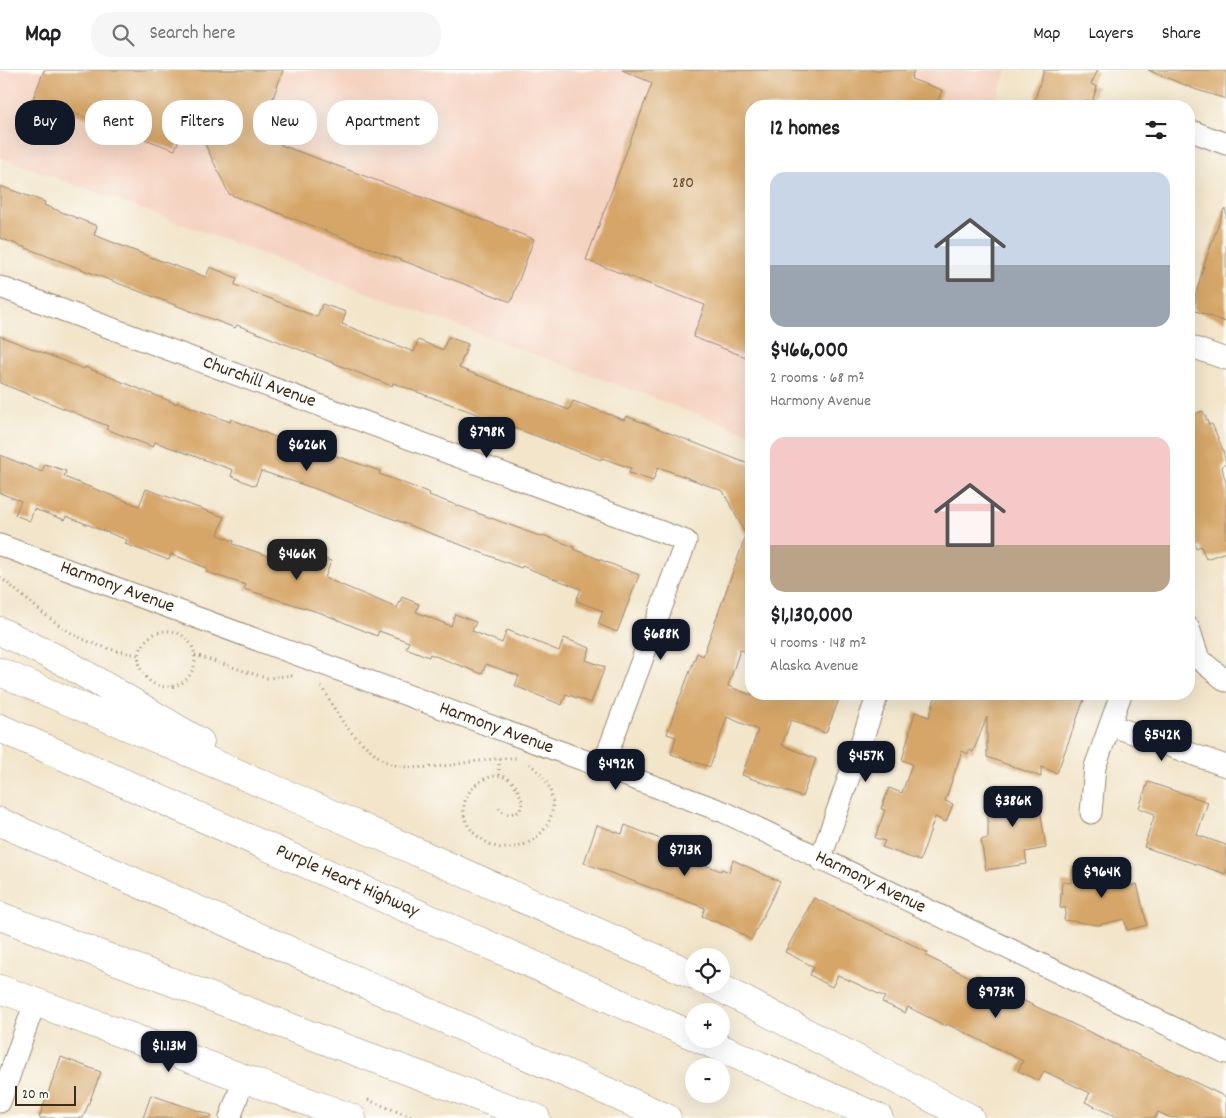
<!DOCTYPE html>
<html lang="en">
<head>
<meta charset="utf-8">
<style>
	body { margin:0; font-family:Dekko,sans-serif; background:#f6f6f6; color:#202124; height:100vh; display:flex; flex-direction:column; font-size:19px; white-space:nowrap }
	* { box-sizing:border-box; margin:0 }
	p { font-size:16px; color:#757577 }
	.icon { flex:none; width:28px; height:28px; fill:none; stroke:currentColor; stroke-width:2; stroke-linecap:round; stroke-linejoin:round }
	.map { position:relative; flex:1; overflow:hidden }
	.panel { position:absolute; left:745px; top:30px; width:450px; height:600px; display:flex; flex-direction:column; background:#fff; border-radius:20px; box-shadow:0 5px 20px #0002 }
	.panel>* { flex:none }
	.hud { position:absolute; left:15px; top:30px; width:475px; height:45px; display:flex; gap:10px }
	.controls { position:absolute; left:685px; top:878px; display:grid; gap:10px }
	.controls a { display:grid; place-items:center; width:45px; height:45px; border-radius:50%; background:#fff; box-shadow:0 5px 20px #0002; font-size:25px }
	.scale { position:absolute; left:15px; bottom:12px; width:61px; box-sizing:border-box; padding-left:5px; border:2px solid #3b2a1e; border-top:0; font-size:14px; line-height:18px; white-space:nowrap; color:#3b2a1e; -webkit-text-stroke:4px #fdfcf7; paint-order:stroke }
	.price { position:absolute; translate:-50% -42px; padding:0 11px; border-radius:10px; background:#111827; color:#fff; font-size:16px; line-height:32px; filter:drop-shadow(0 1px 2px #0008) }
	.price::after { content:''; position:absolute; left:50%; top:30px; width:15px; height:11px; margin-left:-8px; background:inherit; clip-path:polygon(0 0,100% 0,50% 100%) }
	.price.on { background:#222; color:#fff }
	ul { padding:0; list-style:none }
	li { display:grid; align-content:center; gap:10px; height:265px; padding:0 25px }
	li span { display:grid; place-items:center; height:155px; border-radius:15px; color:#555 }
	li>.icon { margin-inline-start:auto }
	span .icon { width:90px; height:90px; fill:#fffc; stroke-width:1 }
	li b { font-size:21px }
	h2 { display:flex; justify-content:space-between; align-items:center; height:60px; padding:0 25px; font-size:21px }
	.chip { padding:0 18px; border-radius:20px; background:#fff; box-shadow:0 5px 20px #0002; font-size:18px; line-height:45px }
	.chip.on { background:#111827; color:#fff }
	header { display:flex; align-items:center; gap:30px; box-sizing:border-box; height:70px; padding:0 25px; background:#fff; border-bottom:1px solid #e0e0e0 }
	header strong { font-size:24px }
	nav { display:flex; gap:28px; margin-inline-start:auto; font-size:18px }
	.search { width:350px; height:45px; background:#f6f6f6; display:flex; align-items:center; gap:12px; box-sizing:border-box; padding:0 18px; border-radius:20px; color:#757577; font-size:19px }
	.map>svg:first-child { display:block }
	.built { fill:#f5d3c1 }
	.building { fill:#d6a668 }
	.lines { fill:none; stroke-linecap:round; stroke-linejoin:round }
	.minor-casing { stroke:#968874; stroke-width:23 }
	.tertiary-casing { stroke:#968874; stroke-width:29 }
	.motorway-casing { stroke:#968874; stroke-width:29 }
	.path { stroke:#968874; stroke-width:3; stroke-dasharray:1 4; stroke-linecap:butt }
	.minor { stroke:#fff; stroke-width:21 }
	.tertiary { stroke:#fff; stroke-width:28 }
	.motorway { stroke:#fff; stroke-width:28 }
	.labels { text-anchor:middle; dominant-baseline:central; stroke-width:4; stroke-linejoin:round; paint-order:stroke }
	.number-label { font-size:16px; fill:#624930 }
	.street-label { font-size:19px; fill:#3b2a1e; stroke:#fdfcf7 }
</style>
</head>
<body>
<header>
<strong>Map</strong>
<div class="search"><svg class="icon" aria-label="search" viewBox="0 0 24 24"><circle cx="10" cy="10" r="6"/><path d="M15 15l6 6"/></svg>Search here</div>
<nav><a>Map</a><a>Layers</a><a>Share</a></nav>
</header>
<div class="map">
<svg width="1226" height="1048" viewBox="0 0 1226 1048">
	<rect width="100%" height="100%" fill="#fdfcf7"/>
	<filter id="ink" filterUnits="userSpaceOnUse"><feTurbulence type="fractalNoise" baseFrequency=".02" numOctaves="2"/><feDisplacementMap in="SourceGraphic" scale="10" xChannelSelector="R" yChannelSelector="G"/><feConvolveMatrix kernelMatrix="1 2 1 2 8 2 1 2 1" color-interpolation-filters="sRGB"/></filter>
	<filter id="wash" filterUnits="userSpaceOnUse"><feTurbulence type="fractalNoise" baseFrequency=".0096" numOctaves="4" result="noise"/><feDisplacementMap in="SourceGraphic" scale="20" xChannelSelector="R" yChannelSelector="G"/><feGaussianBlur stdDeviation="1.12" result="paint"/><feColorMatrix in="noise" values="0 0 0 0 0 0 0 0 0 0 0 0 0 0 0 0 0 1.4 0 .05"/><feComposite in="paint" operator="in"/></filter>
	<g filter="url(#wash)">
		<rect width="100%" height="100%" fill="#f2e5ca"/>
		<path class="built" d="M0,0H1007L994,36H751V364L0,87Z"/>
		<g id="blocks">
			<path class="building" d="M44,0H283L267,45L281,75L534,169L511,232L229,124L189,41L175,80L51,35L43,56L25,50Z
				M622,0H914L911,9L942,20L936,36H751V289L693,267L705,235L586,190L652,13Z
				M1044,0H1098L1091,14L1097,17L1092,32L1087,30L1084,36H1033Z
				M1148,0H1226V29L1197,20Z
				M0,116L45,132L44,135L97,156L94,165L153,188L206,207L210,197L237,208L235,215L317,247L322,234L346,242L342,254L414,282L418,270L443,280L448,267L468,274L459,298L569,340L573,331L624,350L626,346L751,395V584L740,580L728,616L748,624H841L826,663L791,650L782,675L816,689L802,727L742,705L758,660L727,647L710,697L671,684L676,667L667,664L675,640L697,583L703,586L746,465L723,421L658,397L653,411L629,403L631,398L602,388L601,390L393,313L392,316L237,255L235,258L0,168Z
				M1224,139L1226,140V252L1193,240L1196,230H1194L1204,195Z
				M0,266L84,299L85,297L177,334V332L230,352L231,349L280,369L281,367L380,401L379,404L430,423L429,425L542,467L543,465L574,477L573,479L639,505L617,562L598,554L603,541L576,531L581,519L522,496L521,498L313,418L261,401L255,416L231,406L233,400L155,372L153,377L106,359L108,356L0,313Z
				M1203,341L1209,355L1212,354L1223,380L1226,393L1222,397L1226,414V482L1206,489L1201,476L1196,478L1189,459V346Z
				M0,385L42,402L45,394L66,401L64,407L139,436L146,419L224,447L218,465L234,471L233,474L298,496L303,481L331,491L325,508L397,538L402,527L419,534L416,542L451,556L455,544L476,552L472,561L502,573L507,560L559,581L564,568L590,578L586,590L605,597L591,633L566,624L562,635L515,616L519,606L486,594L482,604L430,584L429,587L406,578L409,572L379,561L377,566L321,543L244,519L246,515L206,502L207,498L171,484L169,490L125,474L127,470L66,446L65,450L34,439L30,451L15,445L21,431L0,423Z
				M936,624H1086L1057,703L1041,697V707L987,687V647L973,682L969,680L968,684L962,681L945,731L953,734L946,752L935,747L920,791L882,777L885,771L875,768L885,740L881,739L889,718L902,723L912,694L902,690L915,642L929,647Z
				M1148,712L1208,732L1197,765L1226,775V804L1144,777L1155,744L1139,738Z
				M1041,720V745L1046,778L1025,782L1027,794L986,800L981,770L988,768V721Z
				M597,755L622,764L625,755L673,774L670,782L721,801L722,799L729,802L733,790L780,812L751,870L731,858L702,846L705,838L584,793Z
				M1125,797L1130,816L1137,814L1147,855L1127,860L1124,849L1098,855L1064,850L1066,838H1060L1062,812L1071,813L1073,799L1103,802Z
				M814,828L911,874L928,883L926,886L976,910L979,905L1000,917L999,919L1226,1027V1048H1171L1158,1042L1155,1048H1119L1085,1032L1090,1023L1044,1001L1039,1011L1018,1001L1023,991L947,954L946,956L908,937L905,943L882,932L885,927L838,905L832,917L810,905L814,897L785,882Z
				M61,987L101,1002L83,1048H39Z
				M151,1025L211,1045L210,1048H143Z"/>
		</g>
	</g>
	<g filter="url(#ink)">
		<use href="#blocks" fill-opacity="0" stroke="#968874" stroke-width="1"/>
		<g class="lines">
			<defs>
				<path id="minor" d="M1189,60L1226,74
					M0,217L686,471L602,698
					M1189,276L1226,289
					M0,475L724,742L1226,983
					M1189,558L1199,589L1226,611
					M1110,655L1226,696
					M1091,743L1095,697L1121,624
					M820,790L878,624
					M0,1032L35,932
					M230,1048L244,1008"/>
				<path id="tertiary" d="M0,919L352,1048"/>
				<path id="motorway" d="M0,561L66,593L200,672
					M0,602L293,727L694,905
					M0,658L694,966
					M0,752L667,1048
					M0,846L313,966L536,1048
					M713,914L970,1048
					M700,969L879,1048"/>
			</defs>
			<use href="#minor" class="minor-casing"/>
			<use href="#tertiary" class="tertiary-casing"/>
			<use href="#motorway" class="motorway-casing"/>
			<path class="path" d="M0,507C52,549 69,574 139,585
				M139 589a28 28 0 1 1 56 0a28 28 0 1 1-56 0Z
				M195,585L266,608C276,608 283,605 293,606
				M321,617C326,621 328,628 331,633C338,645 346,658 356,667C364,675 374,683 383,690C413,709 480,686 516,688
				M499,705V688
				M499,738C506,746 510,744 519,742L523,733C520,726 517,715 510,710C487,693 442,733 476,765C484,771 492,777 503,778C536,780 564,748 548,715C544,706 536,699 528,693
				M368,1030L414,1048"/>
			<use href="#minor" class="minor"/>
			<use href="#tertiary" class="tertiary"/>
			<use href="#motorway" class="motorway"/>
		</g>
	</g>
	<g class="labels">
		<g class="number-label">
			<text x="683" y="113">280</text>
		</g>
		<g class="street-label">
			<text transform="translate(259 313) rotate(20)">Churchill Avenue</text>
			<text transform="translate(117 518) rotate(20)">Harmony Avenue</text>
			<text transform="translate(496 659) rotate(20)">Harmony Avenue</text>
			<text transform="translate(347 812) rotate(24)">Purple Heart Highway</text>
			<text transform="translate(870 813) rotate(26)">Harmony Avenue</text>
		</g>
	</g>
</svg>
<div class="controls">
<a><svg class="icon" aria-label="locate" viewBox="0 0 24 24"><circle cx="12" cy="12" r="6"/><path d="M12 2v4M12 18v4M2 12h4M18 12h4"/></svg></a>
<a>+</a>
<a>−</a>
</div>
<div class="scale">20 m</div>
<b class="price" style="left:487px;top:389px">$798K</b>
<b class="price" style="left:307px;top:402px">$626K</b>
<b class="price on" style="left:297px;top:511px">$466K</b>
<b class="price" style="left:661px;top:591px">$688K</b>
<b class="price" style="left:1162px;top:692px">$542K</b>
<b class="price" style="left:866px;top:713px">$457K</b>
<b class="price" style="left:616px;top:721px">$492K</b>
<b class="price" style="left:1013px;top:758px">$386K</b>
<b class="price" style="left:685px;top:807px">$713K</b>
<b class="price" style="left:1102px;top:829px">$964K</b>
<b class="price" style="left:996px;top:949px">$973K</b>
<b class="price" style="left:169px;top:1003px">$1.13M</b>
<div class="hud">
<a class="chip on">Buy</a>
<a class="chip">Rent</a>
<a class="chip">Filters</a>
<a class="chip">New</a>
<a class="chip">Apartment</a>
</div>
<section class="panel">
<h2>12 homes<svg class="icon" aria-label="filters" viewBox="0 0 24 24"><path d="M4 7h16M4 17h16"/><circle cx="9" cy="7" r="2"/><circle cx="15" cy="17" r="2"/></svg></h2>
<ul>
<li><span style="background:linear-gradient(#c9d6e8 60%,#9aa5b1 0)"><svg class="icon" aria-label="home" viewBox="0 0 24 24"><path d="M3 11l9-7 9 7M6 9v11h12V9"/></svg></span><div><b>$466,000</b><p>2 rooms · 68 m²</p><p>Harmony Avenue</p></div></li>
<li><span style="background:linear-gradient(#f6c9c9 70%,#b9a48a 0)"><svg class="icon" aria-label="home" viewBox="0 0 24 24"><path d="M3 11l9-7 9 7M6 9v11h12V9"/></svg></span><div><b>$1,130,000</b><p>4 rooms · 148 m²</p><p>Alaska Avenue</p></div></li>
</ul>
</section>
</div>
</body>
</html>
